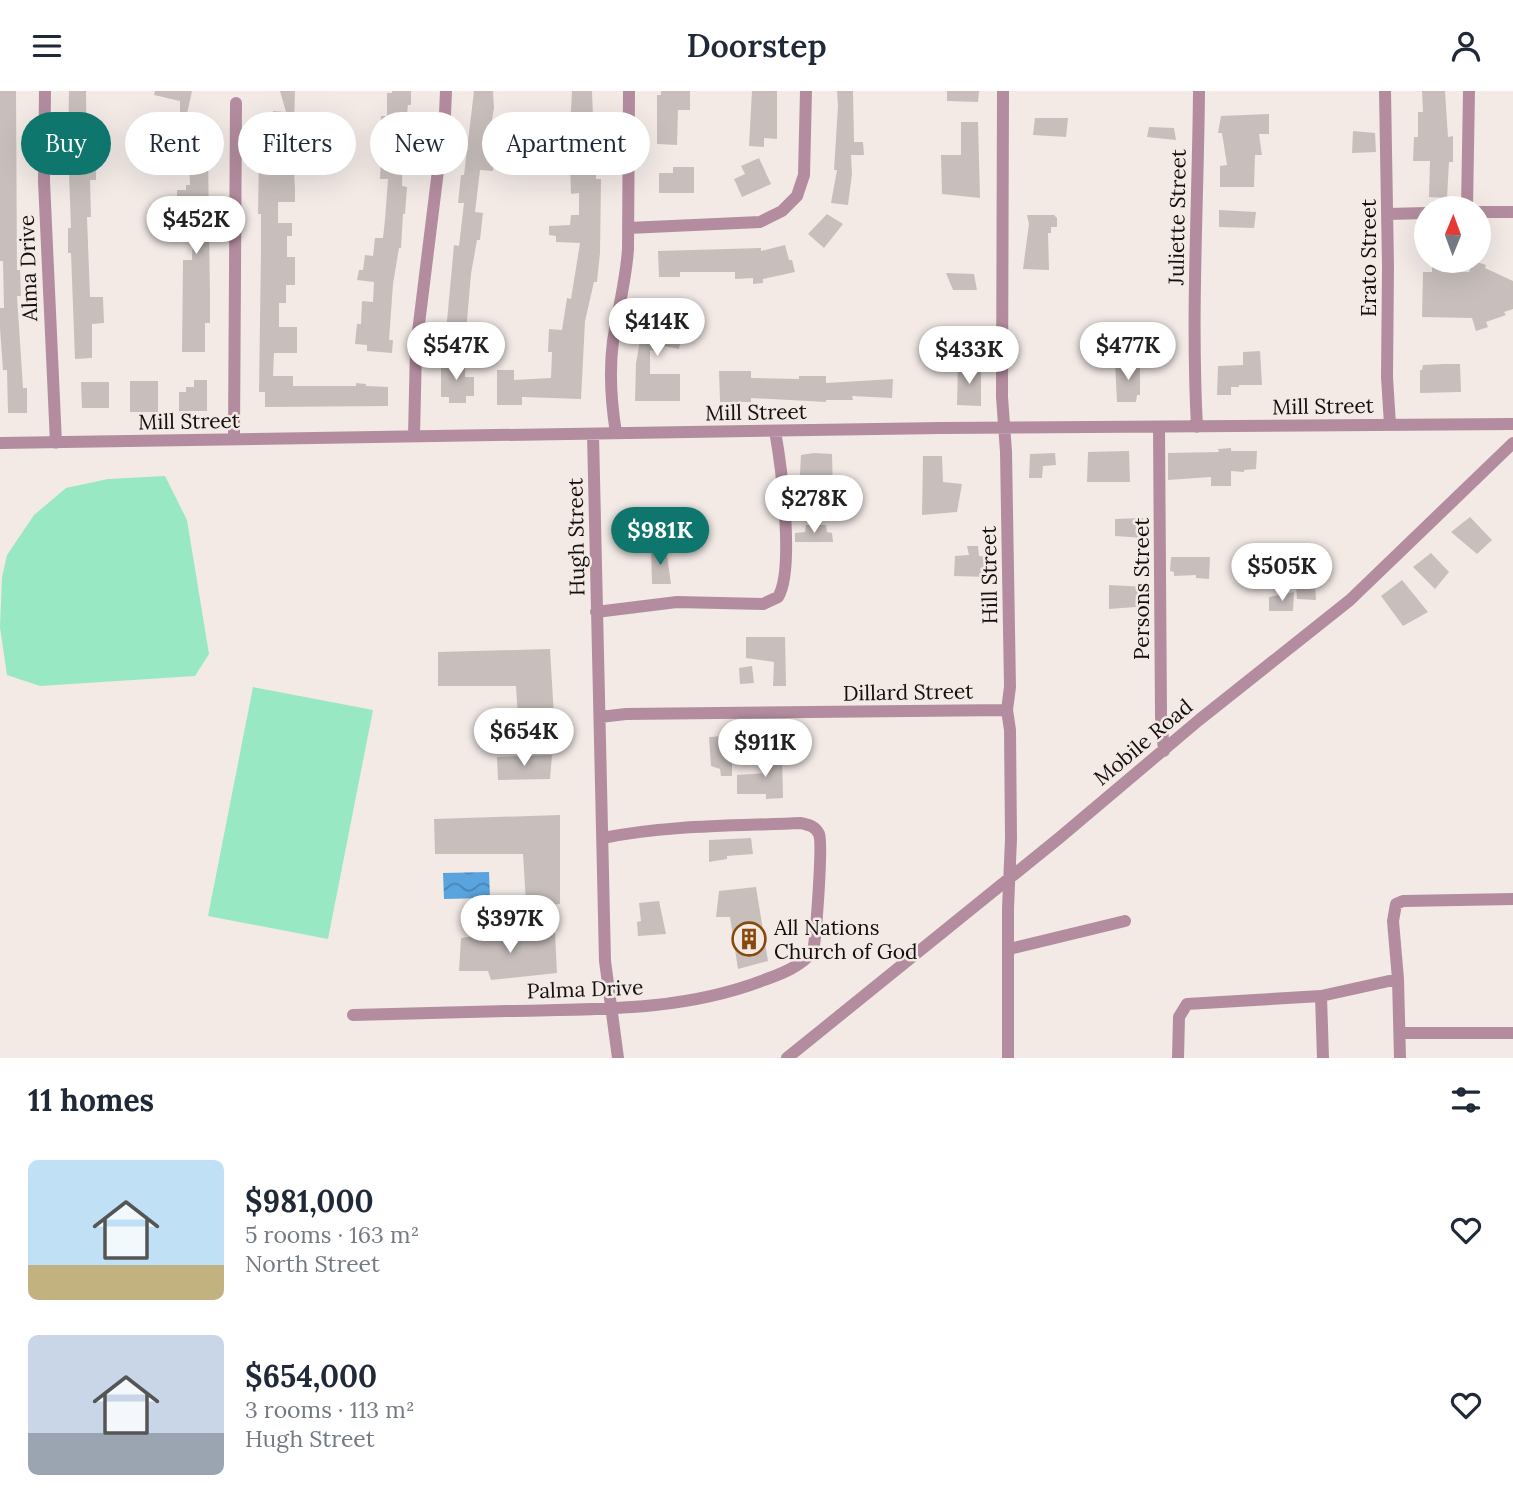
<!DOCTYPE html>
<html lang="en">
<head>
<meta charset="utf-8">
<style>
	body { margin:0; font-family:Lora,serif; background:#f6f6f7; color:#1f2937; height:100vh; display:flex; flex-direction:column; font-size:26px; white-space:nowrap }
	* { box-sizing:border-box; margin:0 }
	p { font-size:23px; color:#747a83 }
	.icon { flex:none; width:38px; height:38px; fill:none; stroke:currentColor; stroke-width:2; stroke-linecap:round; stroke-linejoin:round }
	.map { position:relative; height:967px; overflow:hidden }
	.side { display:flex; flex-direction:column; background:#fff; flex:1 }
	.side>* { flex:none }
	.hud { position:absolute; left:21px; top:21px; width:700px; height:63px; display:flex; gap:14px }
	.needle { width:46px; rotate:1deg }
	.fabs { position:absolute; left:1414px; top:105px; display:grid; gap:14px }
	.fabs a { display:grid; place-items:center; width:77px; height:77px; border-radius:50%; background:#fff; box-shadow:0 7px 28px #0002; font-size:35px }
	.price { position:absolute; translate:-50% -60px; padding:0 16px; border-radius:24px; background:#fff; color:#222; font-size:23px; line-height:46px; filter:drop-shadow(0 2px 4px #0008) }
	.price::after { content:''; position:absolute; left:50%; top:42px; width:21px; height:16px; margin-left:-10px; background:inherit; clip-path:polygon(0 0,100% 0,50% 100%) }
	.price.current { background:#0f766e; color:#fff }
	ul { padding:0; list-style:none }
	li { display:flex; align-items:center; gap:21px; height:175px; padding:0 28px }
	li span { display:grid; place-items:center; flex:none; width:196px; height:140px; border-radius:10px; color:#555 }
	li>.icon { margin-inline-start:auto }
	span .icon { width:84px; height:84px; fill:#fffc; stroke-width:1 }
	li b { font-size:30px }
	h2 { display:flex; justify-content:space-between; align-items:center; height:84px; padding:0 28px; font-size:30px }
	.tag { padding:0 24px; border-radius:32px; background:#fff; box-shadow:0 7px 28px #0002; font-size:24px; line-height:63px }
	.tag.current { background:#0f766e; color:#fff }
	header { display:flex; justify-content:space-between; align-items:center; height:91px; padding:0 28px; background:#fff; font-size:32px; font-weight:600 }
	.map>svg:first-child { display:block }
	.garden { fill:#98e8c4 }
	.water { fill:url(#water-waves) }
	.building { fill:#c8bfbc }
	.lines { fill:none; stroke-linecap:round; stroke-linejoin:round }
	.minor { stroke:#b38d9f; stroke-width:12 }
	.labels { text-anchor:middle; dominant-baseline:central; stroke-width:5; stroke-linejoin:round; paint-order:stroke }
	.street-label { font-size:21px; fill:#120f0e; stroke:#f3eae6 }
	.poi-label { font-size:21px; fill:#120f0e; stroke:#f3eae6; text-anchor:start }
</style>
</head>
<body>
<header><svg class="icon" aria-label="menu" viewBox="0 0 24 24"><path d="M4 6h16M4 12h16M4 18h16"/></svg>Doorstep<svg class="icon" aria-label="person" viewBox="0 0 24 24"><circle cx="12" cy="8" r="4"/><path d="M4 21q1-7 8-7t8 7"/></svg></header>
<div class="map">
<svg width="1513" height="967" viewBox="0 0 1513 967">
	<defs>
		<pattern id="water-waves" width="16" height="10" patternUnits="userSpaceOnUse" patternTransform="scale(1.75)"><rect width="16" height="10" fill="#59a4df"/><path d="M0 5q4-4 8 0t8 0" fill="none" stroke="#4884b3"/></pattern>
	</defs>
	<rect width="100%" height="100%" fill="#f3eae6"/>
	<path class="garden" d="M165,385L187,429L209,563L195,585L40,595L7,584L0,536L2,486L7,464L34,424L66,397L108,388Z
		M253,596L373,619L328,848L208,825Z"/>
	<path class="water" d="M489,781L490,807L444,808L443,782Z"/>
	<path class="building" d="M0,0H16L17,179H20L21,205H17L23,297H27V322H8L7,279H3L0,237V217H4L3,170H0Z
		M69,0H86L87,75H96V89H90L91,126H87L90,206H103L104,232L92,233V267L75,268L71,162H68V137H71L68,54Z
		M155,0H192L187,23H198V51H168V37H180V10L154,4Z
		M280,0H295L293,63L295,98V111H278V132H292V145H287V166H295V194H286V212H279V236H297V262H274L273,285H293V295H356V292L366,293V295L388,296V315L265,316V301H259L261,159V123H258L259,63H272L273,20L286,21Z
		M392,0H411V14H408L403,56L402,95L407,96L405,123H403L401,157H399L393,193L389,249H393L392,262L367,260V254L355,253L357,233H361L362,210L373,211L374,191L357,189L359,179H363L365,164L373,165L375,147H383L385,129L388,88H380L382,49H379L381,25H387V2H392Z
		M474,0H493L494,17L487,60L495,61L493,80L480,79L475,121L483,122L480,149H477L471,183L465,253L445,252L454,154L459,155L464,112H458L461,84H464Z
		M572,0H592L593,26H597L596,88H601L600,162L597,191H594L585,230L581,308L522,306V314H497V279H514V289L551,287L552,261H548L549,238L562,239L567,207L571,208L580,152L556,151V145L549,144V135L570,134L571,124H579V102L571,103L570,74H568Z
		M661,0H690V19H678L677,54L657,53V4H661Z
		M752,0H777V48L764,47V56L749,55Z
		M837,0H853L854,51H863L864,64H851L852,83L848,114L831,112L837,79H834L838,15Z
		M947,0H979L978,11L947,10Z
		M1422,0H1445L1448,46L1453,45V71H1449L1447,107L1429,106L1430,70H1413L1414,46H1418V21H1423Z
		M1269,23V43H1259L1262,64H1255L1254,96H1220V75L1227,74L1222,42H1218L1221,25Z
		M1035,27H1068L1066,46L1033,44Z
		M961,31H978L980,107L942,103L941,64H961Z
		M1149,36L1174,37L1176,49L1147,46Z
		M1353,40L1375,42L1376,61L1352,62Z
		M189,64H208L210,204V232H205V261H182L183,169H192L193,143H188L189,125H177V99H186V94H190Z
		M759,67L771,93L742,106L734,88L745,83L741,75Z
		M673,76H694V102H659V82H673Z
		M1219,119L1256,121L1254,137L1219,136Z
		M827,123L843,133L824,157L808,143Z
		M1027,124H1054L1057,127V136H1051V142H1048L1049,179L1023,178L1029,133Z
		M785,154L789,169H792L795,181L763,188V192L753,193V187L735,188V181H680V186H659L658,160L761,157V160Z
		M1432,170H1440L1441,181H1469L1474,170L1486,174L1485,177L1513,190V218L1504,221L1506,224L1486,231L1488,236L1476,240L1472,227L1422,226L1423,181H1432Z
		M946,182L974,183L977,199H953Z
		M646,217L665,220L664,227L684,230L679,258L659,254L658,261L650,259V283H680V310H635L636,272Z
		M1260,260L1262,294H1239V296H1231V304H1217L1218,275L1243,274V261Z
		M441,271H465V286H474V305H466V312H449V306H441Z
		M958,272L973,273L974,281H981V315L957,314Z
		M1115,272H1140V304H1137L1136,311H1117Z
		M1444,273H1460L1461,301L1420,302V279H1422L1423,274Z
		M719,280H751V287L799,288V285H826V292L893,288L892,307L852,305L853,309H826V311L751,307V311H720Z
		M194,289H207V320H179V301H186V296H194Z
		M130,290H158V321H130Z
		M81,291H109V317H82Z
		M1231,357V360H1257L1256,378L1244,379V381L1231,380V395H1211V386L1168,389V362L1219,361L1218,358Z
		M1129,360L1130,391H1087L1088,361Z
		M814,362L832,363L833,399L799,401L801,364Z
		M1055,362L1056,374L1043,375L1042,387H1029L1030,363Z
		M923,365H942L943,391L962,393L957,421L922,424Z
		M1470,426L1492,449L1477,463L1451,441Z
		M1143,427L1147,437V444L1144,447L1115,445V428Z
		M806,434H826L827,441L832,442L833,451H795V442L805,441Z
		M967,455H978L979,465L989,466V486L954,485L955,465L969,464Z
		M651,457H666L671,493H652Z
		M1431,462L1449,481L1435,498L1413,476Z
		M1171,466H1210L1209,488L1196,487V484L1174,485V481L1170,480Z
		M1304,469H1313L1316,509L1297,508L1294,470L1303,471Z
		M1402,489L1428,521L1403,535L1381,505Z
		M1109,494L1147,496L1149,515L1109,518Z
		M1294,501L1293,520H1269V506Z
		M746,546H785L786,595H773L774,571L746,567Z
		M550,558L555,643L535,645L519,643L516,595H438V561Z
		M752,575L754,592L740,593L739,577Z
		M725,645L726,653L732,654V685H721L720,678L711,675L709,646Z
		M766,660H782L783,707L766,708V703H737V684L766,682Z
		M552,664L550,688L498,689L497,666Z
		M560,724V813L544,814L526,812L523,763H435L434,728Z
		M751,747L753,763L727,765V768L709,771V749Z
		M756,796L768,870L738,878L730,826H716L719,800Z
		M659,810L666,843L638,845L637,831L641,830L639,812Z
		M545,841L555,842L557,882L491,889L488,880H459L461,847L488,843Z"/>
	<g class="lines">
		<path class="minor" d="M45,0L44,90L56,352
			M1003,0L1002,306L1006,361L1010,596L1007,619L1010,639L1011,748L1008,817V967
			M1385,0L1388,176L1387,286L1390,334
			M1467,117L1469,0
			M1479,121H1513
			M1388,123L1426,122
			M628,137L760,131L782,120L797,105L804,84L806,0
			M1159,336L1161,626L1164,660
			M1197,336C1191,224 1198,112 1199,0
			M616,342C611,311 609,281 613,250C618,219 626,189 628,158L629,0
			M593,343L605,870L618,967
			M414,345L416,257L445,23L446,0
			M234,347L236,12
			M0,352L941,337L1513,333
			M596,521L677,511L763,513L778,506C795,479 781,373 775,340
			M600,626L626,623L1007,619
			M1009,858L1125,830
			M1321,905L1323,967
			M353,924C404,923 455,921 507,920C594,918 681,921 764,889C781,883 802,875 813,860C816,847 823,752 819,743C815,735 809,734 801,732C735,735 667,734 603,747
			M1400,942H1513
			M787,967L1058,748L1199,629L1350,509L1513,352
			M1178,967L1179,926L1187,913L1321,905L1398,888
			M1400,967L1398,888L1393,830L1396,813L1403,810L1513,808"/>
	</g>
	<defs>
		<symbol id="building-ring" viewBox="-11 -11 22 22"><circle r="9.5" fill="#f3eae6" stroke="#88490d" stroke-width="1.5"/><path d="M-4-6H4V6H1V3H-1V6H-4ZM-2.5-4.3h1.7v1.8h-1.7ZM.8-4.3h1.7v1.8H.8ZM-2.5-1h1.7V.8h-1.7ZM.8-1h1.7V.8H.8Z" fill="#88490d"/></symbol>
	</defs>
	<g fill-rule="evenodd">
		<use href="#building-ring" x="730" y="829" width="38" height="38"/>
	</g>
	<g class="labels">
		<g class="street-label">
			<text transform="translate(1177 126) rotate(-89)">Juliette Street</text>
			<text transform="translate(1368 167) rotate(-90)">Erato Street</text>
			<text transform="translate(28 177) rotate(-92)">Alma Drive</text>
			<text transform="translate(1323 315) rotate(-1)">Mill Street</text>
			<text transform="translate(756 321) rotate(-1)">Mill Street</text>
			<text transform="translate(189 330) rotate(-1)">Mill Street</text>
			<text transform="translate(576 446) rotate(-91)">Hugh Street</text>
			<text transform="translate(989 484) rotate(-91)">Hill Street</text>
			<text transform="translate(1141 498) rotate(-90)">Persons Street</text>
			<text transform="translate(908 601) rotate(-1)">Dillard Street</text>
			<text transform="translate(1143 651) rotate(-40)">Mobile Road</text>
			<text transform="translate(585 898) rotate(-2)">Palma Drive</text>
		</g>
		<g class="poi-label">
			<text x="774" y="836">All Nations<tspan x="774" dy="24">Church of God</tspan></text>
		</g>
	</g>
</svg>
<div class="fabs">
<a><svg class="needle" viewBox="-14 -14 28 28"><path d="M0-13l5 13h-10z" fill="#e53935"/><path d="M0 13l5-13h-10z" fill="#747a83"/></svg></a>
</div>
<b class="price" style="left:196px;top:165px">$452K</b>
<b class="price" style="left:657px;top:267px">$414K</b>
<b class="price" style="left:456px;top:291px">$547K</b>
<b class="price" style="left:1128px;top:291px">$477K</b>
<b class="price" style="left:969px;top:295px">$433K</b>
<b class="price" style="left:814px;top:444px">$278K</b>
<b class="price current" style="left:660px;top:476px">$981K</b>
<b class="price" style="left:1282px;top:512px">$505K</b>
<b class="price" style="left:524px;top:677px">$654K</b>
<b class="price" style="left:765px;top:688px">$911K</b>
<b class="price" style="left:510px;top:864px">$397K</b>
<div class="hud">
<a class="tag current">Buy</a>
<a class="tag">Rent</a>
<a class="tag">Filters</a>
<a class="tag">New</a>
<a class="tag">Apartment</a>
</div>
</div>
<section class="side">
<h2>11 homes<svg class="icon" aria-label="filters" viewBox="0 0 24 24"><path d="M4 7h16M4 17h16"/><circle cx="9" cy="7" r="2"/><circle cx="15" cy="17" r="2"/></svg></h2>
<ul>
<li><span style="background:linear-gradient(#bfe0f5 75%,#c2b280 0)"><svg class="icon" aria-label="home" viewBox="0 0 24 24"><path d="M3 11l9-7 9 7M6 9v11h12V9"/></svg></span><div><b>$981,000</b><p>5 rooms · 163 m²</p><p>North Street</p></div><svg class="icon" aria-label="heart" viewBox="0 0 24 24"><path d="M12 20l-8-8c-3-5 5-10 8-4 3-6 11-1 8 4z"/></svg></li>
<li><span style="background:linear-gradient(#c9d6e8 70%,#9aa5b1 0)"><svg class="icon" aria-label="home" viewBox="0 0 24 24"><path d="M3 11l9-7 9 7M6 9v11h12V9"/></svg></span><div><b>$654,000</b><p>3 rooms · 113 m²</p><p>Hugh Street</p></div><svg class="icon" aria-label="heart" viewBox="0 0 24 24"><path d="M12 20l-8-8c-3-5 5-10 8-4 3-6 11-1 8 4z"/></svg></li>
</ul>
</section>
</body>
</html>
